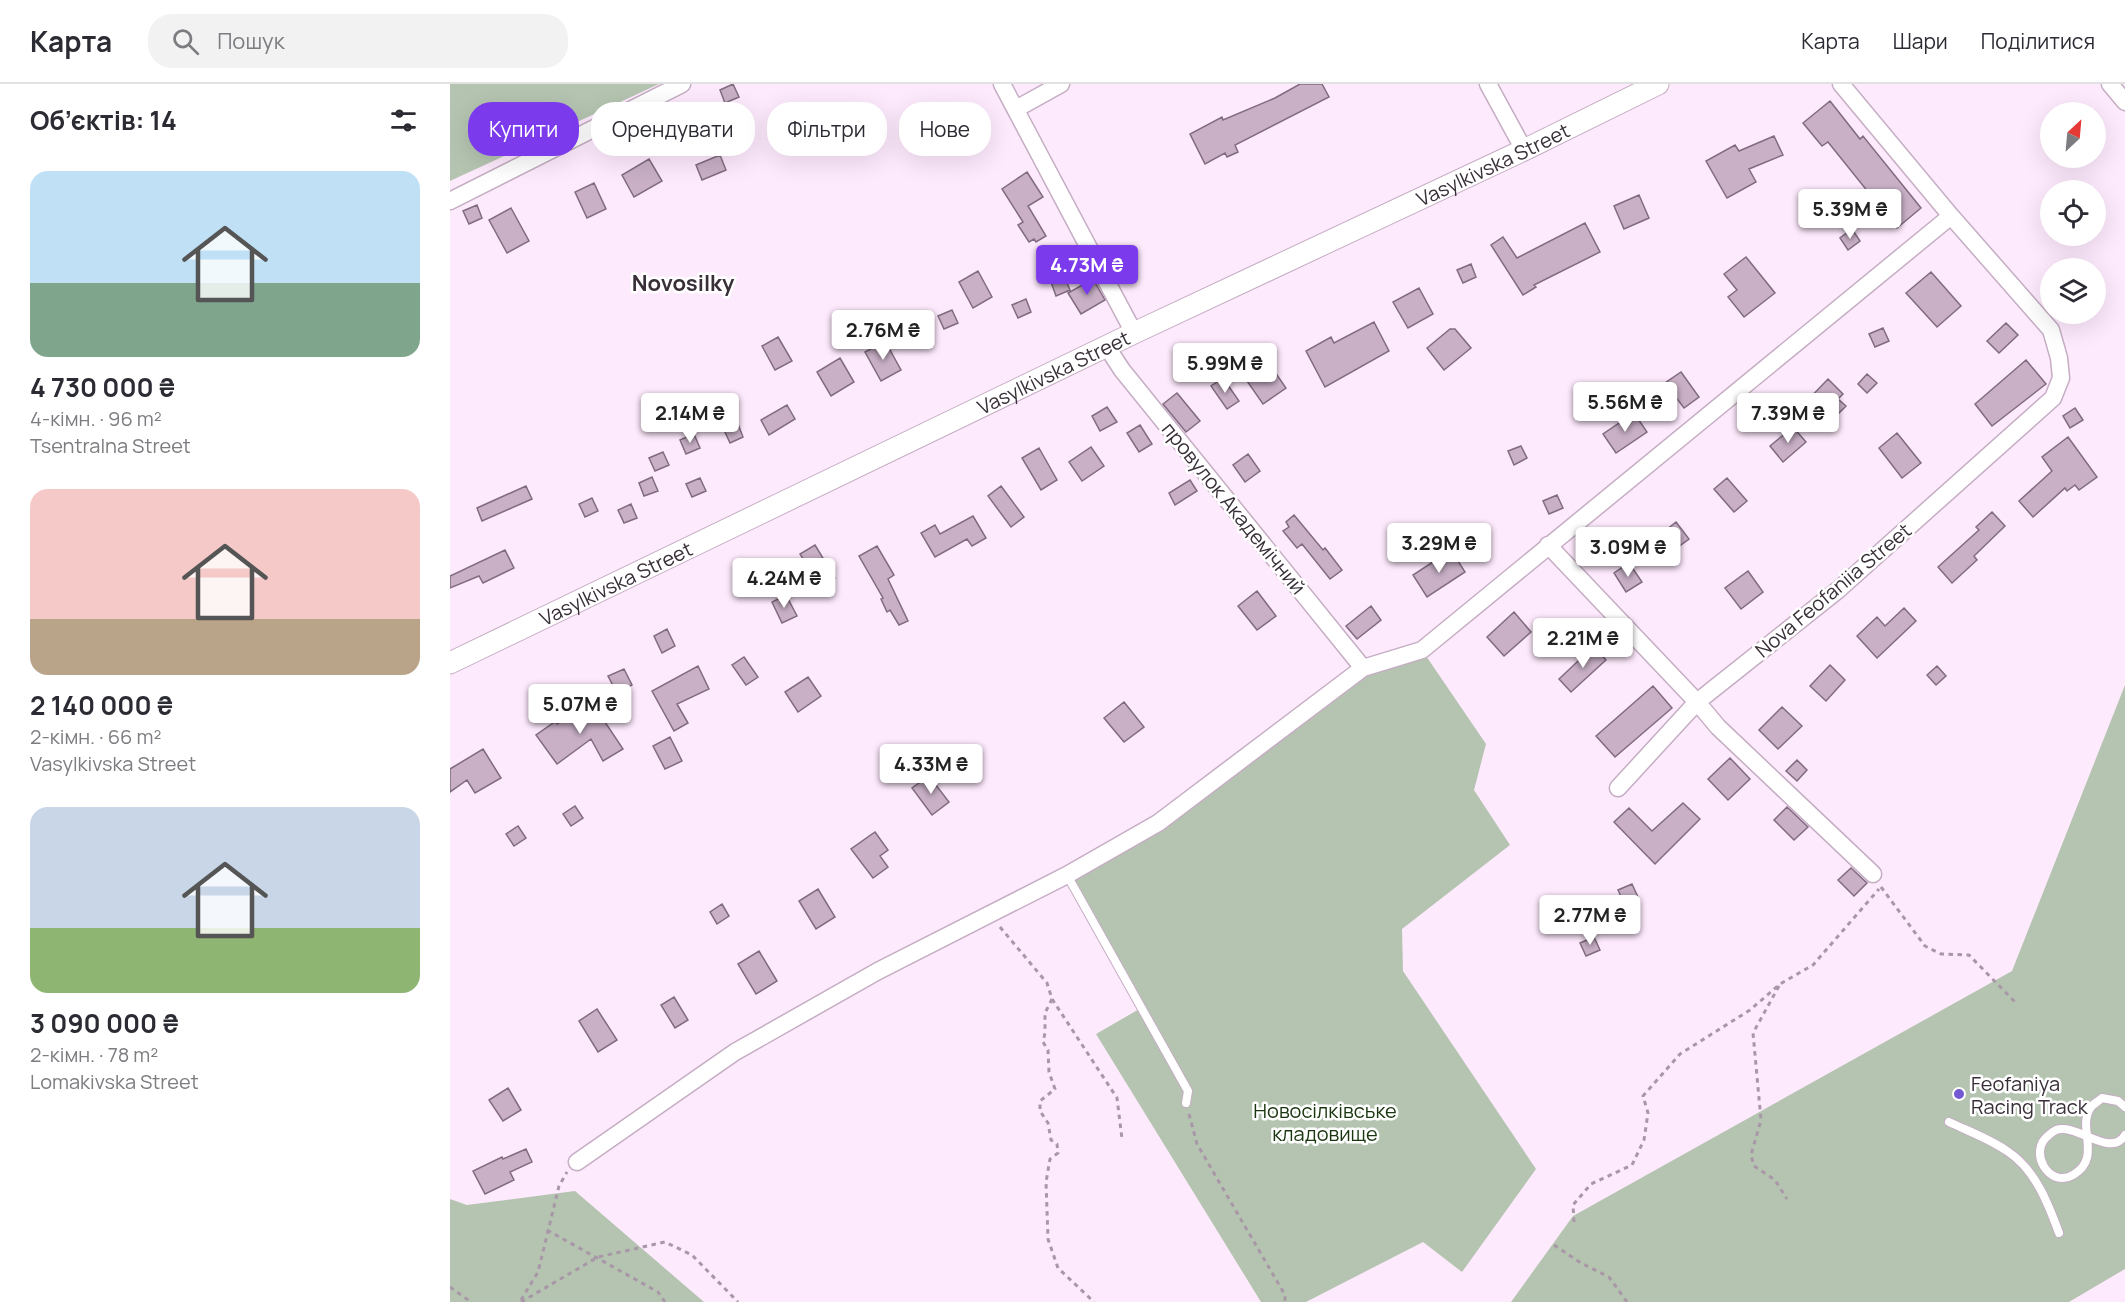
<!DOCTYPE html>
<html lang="uk">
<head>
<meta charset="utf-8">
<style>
	body { margin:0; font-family:Manrope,sans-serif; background:#f2f2f3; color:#2b2b33; height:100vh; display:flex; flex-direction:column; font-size:22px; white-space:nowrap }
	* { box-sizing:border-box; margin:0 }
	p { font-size:20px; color:#7c7c81 }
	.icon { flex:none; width:33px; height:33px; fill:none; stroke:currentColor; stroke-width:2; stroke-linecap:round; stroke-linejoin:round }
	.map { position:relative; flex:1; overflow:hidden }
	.details { display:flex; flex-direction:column; background:#fff; width:450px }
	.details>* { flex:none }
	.guide { position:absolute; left:18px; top:18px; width:570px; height:54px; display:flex; gap:12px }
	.needle { width:39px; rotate:26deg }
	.fabs { position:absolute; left:1590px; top:18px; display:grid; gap:12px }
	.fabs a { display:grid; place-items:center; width:66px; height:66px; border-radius:50%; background:#fff; box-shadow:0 6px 24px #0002; font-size:30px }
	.price { position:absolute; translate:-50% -51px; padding:0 14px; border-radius:6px; background:#fff; color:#222; font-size:20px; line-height:39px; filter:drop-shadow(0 2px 3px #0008) }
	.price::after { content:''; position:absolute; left:50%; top:36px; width:18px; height:14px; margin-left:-9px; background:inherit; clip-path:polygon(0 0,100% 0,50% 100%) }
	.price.on { background:#7c3aed; color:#fff }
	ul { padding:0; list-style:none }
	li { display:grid; align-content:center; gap:12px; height:318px; padding:0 30px }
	li span { display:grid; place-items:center; height:186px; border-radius:18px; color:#555 }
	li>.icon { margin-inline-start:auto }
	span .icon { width:108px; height:108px; fill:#fffc; stroke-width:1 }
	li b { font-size:26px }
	h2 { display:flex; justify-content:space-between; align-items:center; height:72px; padding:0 30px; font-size:26px }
	.chip { padding:0 21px; border-radius:24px; background:#fff; box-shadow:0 6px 24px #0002; font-size:21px; line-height:54px }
	.chip.on { background:#7c3aed; color:#fff }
	header { display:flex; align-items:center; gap:36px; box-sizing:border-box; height:84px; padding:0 30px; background:#fff; border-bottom:2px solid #e1e1e2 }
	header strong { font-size:28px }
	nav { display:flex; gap:33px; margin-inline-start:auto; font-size:21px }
	.search { width:420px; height:54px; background:#f2f2f3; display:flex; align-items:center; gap:15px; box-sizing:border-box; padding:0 21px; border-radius:24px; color:#7c7c81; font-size:22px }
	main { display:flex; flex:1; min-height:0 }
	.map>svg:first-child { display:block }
	.green { fill:#b5c4b1 }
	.building { fill:#c9b0c7; stroke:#816b80; stroke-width:1.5 }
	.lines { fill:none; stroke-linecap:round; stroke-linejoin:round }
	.service-casing { stroke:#c5adc3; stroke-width:10 }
	.minor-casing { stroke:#c5adc3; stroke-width:19 }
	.tertiary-casing { stroke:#c5adc3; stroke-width:23 }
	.path { stroke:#a898a7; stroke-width:3; stroke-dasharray:4.5 4.5; stroke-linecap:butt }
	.service { stroke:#fff; stroke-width:8 }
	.minor { stroke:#fff; stroke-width:16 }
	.tertiary { stroke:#fff; stroke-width:21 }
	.poi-dot { fill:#7359d3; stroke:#fff; stroke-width:2 }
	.labels { text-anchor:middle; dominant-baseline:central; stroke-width:5; stroke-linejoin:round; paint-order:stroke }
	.street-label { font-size:20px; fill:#392f38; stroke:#fff }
	.poi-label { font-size:20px; fill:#392f38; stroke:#fff; text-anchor:start }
	.park-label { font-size:20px; fill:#1a360f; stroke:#fff }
	.quarter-label { font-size:22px; font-weight:bold; fill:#392f38; stroke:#fff }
</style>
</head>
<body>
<header>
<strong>Карта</strong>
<div class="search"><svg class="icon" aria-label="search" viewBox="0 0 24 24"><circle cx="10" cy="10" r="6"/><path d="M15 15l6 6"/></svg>Пошук</div>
<nav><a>Карта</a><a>Шари</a><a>Поділитися</a></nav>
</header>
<main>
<section class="details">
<h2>Об’єктів: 14<svg class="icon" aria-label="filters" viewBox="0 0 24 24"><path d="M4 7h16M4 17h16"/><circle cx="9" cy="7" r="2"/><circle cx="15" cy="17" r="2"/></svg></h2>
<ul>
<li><span style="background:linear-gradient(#bfe0f5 60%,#7fa58c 0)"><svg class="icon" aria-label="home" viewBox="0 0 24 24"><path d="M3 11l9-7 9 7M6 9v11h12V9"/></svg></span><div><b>4 730 000 ₴</b><p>4-кімн. · 96 m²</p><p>Tsentralna Street</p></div></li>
<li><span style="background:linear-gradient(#f6c9c9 70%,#b9a48a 0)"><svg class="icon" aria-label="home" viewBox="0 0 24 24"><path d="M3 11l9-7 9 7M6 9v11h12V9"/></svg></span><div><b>2 140 000 ₴</b><p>2-кімн. · 66 m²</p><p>Vasylkivska Street</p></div></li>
<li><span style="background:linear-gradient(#c9d6e8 65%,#8fb573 0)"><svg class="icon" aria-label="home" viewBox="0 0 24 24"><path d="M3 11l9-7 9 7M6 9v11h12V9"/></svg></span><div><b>3 090 000 ₴</b><p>2-кімн. · 78 m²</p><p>Lomakivska Street</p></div></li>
</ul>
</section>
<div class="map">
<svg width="1675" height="1218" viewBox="0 0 1675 1218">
	<rect width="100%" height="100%" fill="#feeafd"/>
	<path class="green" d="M0,0H209L0,97Z
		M972,566L1036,660L1024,706L1060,761L952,845L953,887L1086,1085L1012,1188L973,1158L856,1218H811L646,950L691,924L617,791L708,739L913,584Z
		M1675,601V1185L1619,1218H1061L1123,1132L1562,887Z
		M125,1107L254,1218H0V1115L17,1121Z"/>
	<path class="building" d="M283,0L289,13L275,19L270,6Z
		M850,0H872L879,13L785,61L788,68L777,73L775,69L755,80L740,50L772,33L773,36L825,14Z
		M1380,17L1410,55L1413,52L1471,124L1447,144L1378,58L1372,62L1353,39Z
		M277,40L285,58L264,67L256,50Z
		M1324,52L1333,71L1299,85L1306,98L1277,114L1256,77L1285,61L1289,67Z
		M270,71L276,86L252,96L246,81Z
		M199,75L212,97L184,113L172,91Z
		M577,88L593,113L578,122L596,152L586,158L584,155L579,158L568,141L573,138L552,105Z
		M144,99L156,125L137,134L125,108Z
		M1189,111L1199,134L1174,145L1164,122Z
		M27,121L32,134L19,140L13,127Z
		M61,124L79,157L57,169L39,136Z
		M1135,139L1150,168L1084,201L1086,203L1073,211L1041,161L1053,153L1067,174Z
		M1402,145L1410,157L1398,166L1390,154Z
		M1296,173L1325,209L1294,233L1278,213L1287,206L1274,190Z
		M1021,180L1026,193L1013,199L1007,186Z
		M528,187L542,213L523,224L509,198Z
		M1481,188L1511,222L1487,243L1456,209Z
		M614,192L620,206L606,212L601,198Z
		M643,195L655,216L631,230L618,209Z
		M969,204L983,230L958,244L943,218Z
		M576,215L581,228L568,234L562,221Z
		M502,226L508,239L494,245L488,232Z
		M924,238L939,267L875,303L856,267L881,253L884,259Z
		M1556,239L1568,251L1549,269L1537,257Z
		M1433,244L1439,257L1425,263L1419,250Z
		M1000,245H1005L1021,264L994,286L977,264Z
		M328,253L342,277L325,286L312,262Z
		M435,257L451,286L431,297L415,268Z
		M390,274L404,298L381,312L367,288Z
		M1576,276L1596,300L1542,342L1525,320Z
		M820,281L836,304L813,320L797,297Z
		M1231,288L1249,313L1234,324L1215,299Z
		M1417,290L1427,299L1417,309L1408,300Z
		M773,294L789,317L777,325L761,302Z
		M1378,295L1393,310L1388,315L1396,322L1383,335L1376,328L1370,334L1355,319Z
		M727,309L750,337L736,348L713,320Z
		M337,321L345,335L319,351L311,336Z
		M657,323L667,338L650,347L642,332Z
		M1625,324L1633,336L1620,344L1613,332Z
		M1184,329L1197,348L1166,369L1153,350Z
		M288,340L293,353L280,359L274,346Z
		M690,341L702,360L689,368L677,349Z
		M1343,343L1356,358L1333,378L1320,362Z
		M1447,349L1471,379L1452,394L1429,364Z
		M244,350L250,364L236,370L230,356Z
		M1618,353L1647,393L1629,406L1625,401L1617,407L1615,404L1583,433L1569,417L1602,387L1592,373Z
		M1071,362L1077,374L1064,381L1058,367Z
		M641,363L654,382L632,397L619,378Z
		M589,364L607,396L591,406L572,374Z
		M213,368L219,381L205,387L199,374Z
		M798,370L810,387L795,398L783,381Z
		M202,393L208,407L194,412L189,399Z
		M250,394L256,407L242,413L236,400Z
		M1277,394L1297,417L1284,428L1264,405Z
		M740,396L747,407L725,421L719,409Z
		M76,402L82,415L32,437L27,424Z
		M551,402L574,433L561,443L538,412Z
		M1107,411L1113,424L1099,430L1093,417Z
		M142,414L148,427L135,433L129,420Z
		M181,420L187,434L174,439L168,426Z
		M1542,428L1555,442L1524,472L1527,476L1502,499L1488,483L1529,446L1526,443Z
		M844,431L873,466L875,464L892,486L880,495L852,460L847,464L833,447L839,443L836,438Z
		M523,432L536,454L522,462L517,455L485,473L471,449L485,441L490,450Z
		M1226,438L1239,455L1224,466L1211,450Z
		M365,461L385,494L371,504L350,470Z
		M427,462L444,491L438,495L458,537L449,541L440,526L437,528L431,515L433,514L409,472Z
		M55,466L64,484L33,499L29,492L0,504V492Z
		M1001,466L1015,488L977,513L963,491Z
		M1179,479L1192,498L1176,508L1164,489Z
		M1298,487L1313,508L1291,525L1275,504Z
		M807,507L826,532L807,546L788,522Z
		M336,511L347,532L332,539L322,518Z
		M921,522L931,536L907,555L896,542Z
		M1454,524L1466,537L1427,574L1407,552L1427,533L1435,542Z
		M1064,528L1081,548L1054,572L1037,553Z
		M217,545L225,562L212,569L204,552Z
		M1144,562L1156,576L1121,608L1109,595Z
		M294,573L308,593L296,601L282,581Z
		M1380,581L1395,596L1376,617L1360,602Z
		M248,582L259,605L227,620L238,639L224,647L202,607Z
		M1487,582L1496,592L1486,601L1477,591Z
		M174,585L182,601L167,609L158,592Z
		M358,593L371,612L348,628L335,608Z
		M1203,602L1222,624L1165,673L1146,652Z
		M141,617L173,665L153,677L141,655L107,680L86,651L106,637L107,640Z
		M674,618L694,643L674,658L654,634Z
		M1332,623L1352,642L1328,665L1309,646Z
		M220,653L232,677L215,685L203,662Z
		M33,665L51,694L25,709L17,696L0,708V685Z
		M1280,674L1300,695L1278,716L1258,695Z
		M1347,676L1357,686L1347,697L1336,687Z
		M479,692L499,718L482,731L462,704Z
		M1233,719L1250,735L1205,780L1164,738L1179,724L1202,747Z
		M125,722L133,734L121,742L113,730Z
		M1337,723L1358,743L1344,756L1324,736Z
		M68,742L76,754L64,762L56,750Z
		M425,748L438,766L430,772L438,783L423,794L401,765Z
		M1401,784L1417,799L1404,812L1388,796Z
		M1182,800L1188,813L1174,819L1168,806Z
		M368,805L385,833L366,845L349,817Z
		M272,820L279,832L267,840L260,828Z
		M1144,853L1150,866L1136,872L1130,859Z
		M309,867L327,897L306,910L288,880Z
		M224,913L238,936L225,944L211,921Z
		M147,925L167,956L148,968L129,937Z
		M58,1004L71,1026L53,1037L39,1016Z
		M76,1065L82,1078L60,1088L64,1096L35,1110L23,1087L52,1073L53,1075Z"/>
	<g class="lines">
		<defs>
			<path id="service" d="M617,791L738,1007L736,1019
				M1675,1023L1668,1017L1652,1014C1649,1017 1643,1020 1641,1023C1626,1043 1653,1074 1623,1091C1599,1105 1577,1067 1599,1051C1601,1049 1604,1047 1606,1046C1628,1039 1660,1075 1675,1051
				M1499,1038C1518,1047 1540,1055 1557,1067C1585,1085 1598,1119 1609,1149"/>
			<path id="minor" d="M552,0L684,249
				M1038,0L1074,66
				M1660,0L1675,18
				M566,25L611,0
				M0,117L232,0
				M657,263L672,286L913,584
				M1098,461L1247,618L1268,643L1423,790
				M1168,704L1247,618L1388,506L1603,314L1611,294L1609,274L1601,246L1501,132L1391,0
				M127,1078L285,968L428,887L617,791L708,739L913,584L972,566L1501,132"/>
			<g id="tertiary">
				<path id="s1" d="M0,579L684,249L1074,66L1208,0"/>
			</g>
		</defs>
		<use href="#service" class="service-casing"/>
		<use href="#minor" class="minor-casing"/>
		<use href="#tertiary" class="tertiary-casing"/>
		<path class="path" d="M1431,803L1475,862L1491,870L1519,871L1567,920
			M550,843L597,899L602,915L667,1014L672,1055
			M1329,902L1303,949L1311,1036L1301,1071L1304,1082L1325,1096L1337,1115
			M602,915L595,929V949L593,958L598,966L599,988L605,1005L590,1017V1027L598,1039L601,1056L607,1060L608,1069L600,1075L596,1098L598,1155L608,1184L644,1218
			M739,1030L747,1060L835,1211V1218
			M1124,1138L1123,1121L1141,1100L1182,1081L1194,1056L1198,1029L1193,1012L1230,970L1300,926L1330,900L1363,881L1429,805
			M97,1146L208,1208L215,1218
			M1104,1161L1131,1179L1159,1193L1177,1218
			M0,1203L21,1218
			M71,1216L88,1188L109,1102L117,1088
			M71,1218L148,1173L215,1158L242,1171L288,1218"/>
		<use href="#service" class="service"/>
		<use href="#minor" class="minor"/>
		<use href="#tertiary" class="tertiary"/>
	</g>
	<circle class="poi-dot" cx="1509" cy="1010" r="6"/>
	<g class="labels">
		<g class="street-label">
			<text stroke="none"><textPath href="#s1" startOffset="1156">Vasylkivska Street</textPath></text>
			<text stroke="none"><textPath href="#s1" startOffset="670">Vasylkivska Street</textPath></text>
			<text transform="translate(784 424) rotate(51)">провулок Академічний</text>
			<text stroke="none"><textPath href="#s1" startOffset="184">Vasylkivska Street</textPath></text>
			<text transform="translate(1383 506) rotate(-40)">Nova Feofaniia Street</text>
		</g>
		<g class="poi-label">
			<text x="1521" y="999">Feofaniya<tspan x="1521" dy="23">Racing Track</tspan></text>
		</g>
		<g class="park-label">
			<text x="875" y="1026">Новосілківське<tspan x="875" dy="23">кладовище</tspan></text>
		</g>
		<g class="quarter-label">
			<text x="233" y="199">Novosilky</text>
		</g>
	</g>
</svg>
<div class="fabs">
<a><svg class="needle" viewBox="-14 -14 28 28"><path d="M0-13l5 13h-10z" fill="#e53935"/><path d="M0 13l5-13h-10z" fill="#7c7c81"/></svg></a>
<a><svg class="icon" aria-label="locate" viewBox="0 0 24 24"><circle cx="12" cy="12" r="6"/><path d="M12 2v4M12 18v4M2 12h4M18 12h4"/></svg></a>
<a><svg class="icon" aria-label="layers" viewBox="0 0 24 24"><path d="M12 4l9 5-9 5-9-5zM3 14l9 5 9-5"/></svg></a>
</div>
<b class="price" style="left:1400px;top:156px">5.39M ₴</b>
<b class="price on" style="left:637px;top:212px">4.73M ₴</b>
<b class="price" style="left:433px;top:277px">2.76M ₴</b>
<b class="price" style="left:775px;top:310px">5.99M ₴</b>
<b class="price" style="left:1175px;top:349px">5.56M ₴</b>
<b class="price" style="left:240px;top:360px">2.14M ₴</b>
<b class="price" style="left:1338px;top:360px">7.39M ₴</b>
<b class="price" style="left:989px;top:490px">3.29M ₴</b>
<b class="price" style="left:1178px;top:494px">3.09M ₴</b>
<b class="price" style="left:334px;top:525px">4.24M ₴</b>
<b class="price" style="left:1133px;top:585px">2.21M ₴</b>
<b class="price" style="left:130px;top:651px">5.07M ₴</b>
<b class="price" style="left:481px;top:711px">4.33M ₴</b>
<b class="price" style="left:1140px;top:862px">2.77M ₴</b>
<div class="guide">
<a class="chip on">Купити</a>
<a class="chip">Орендувати</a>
<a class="chip">Фільтри</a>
<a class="chip">Нове</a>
</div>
</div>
</main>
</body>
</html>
